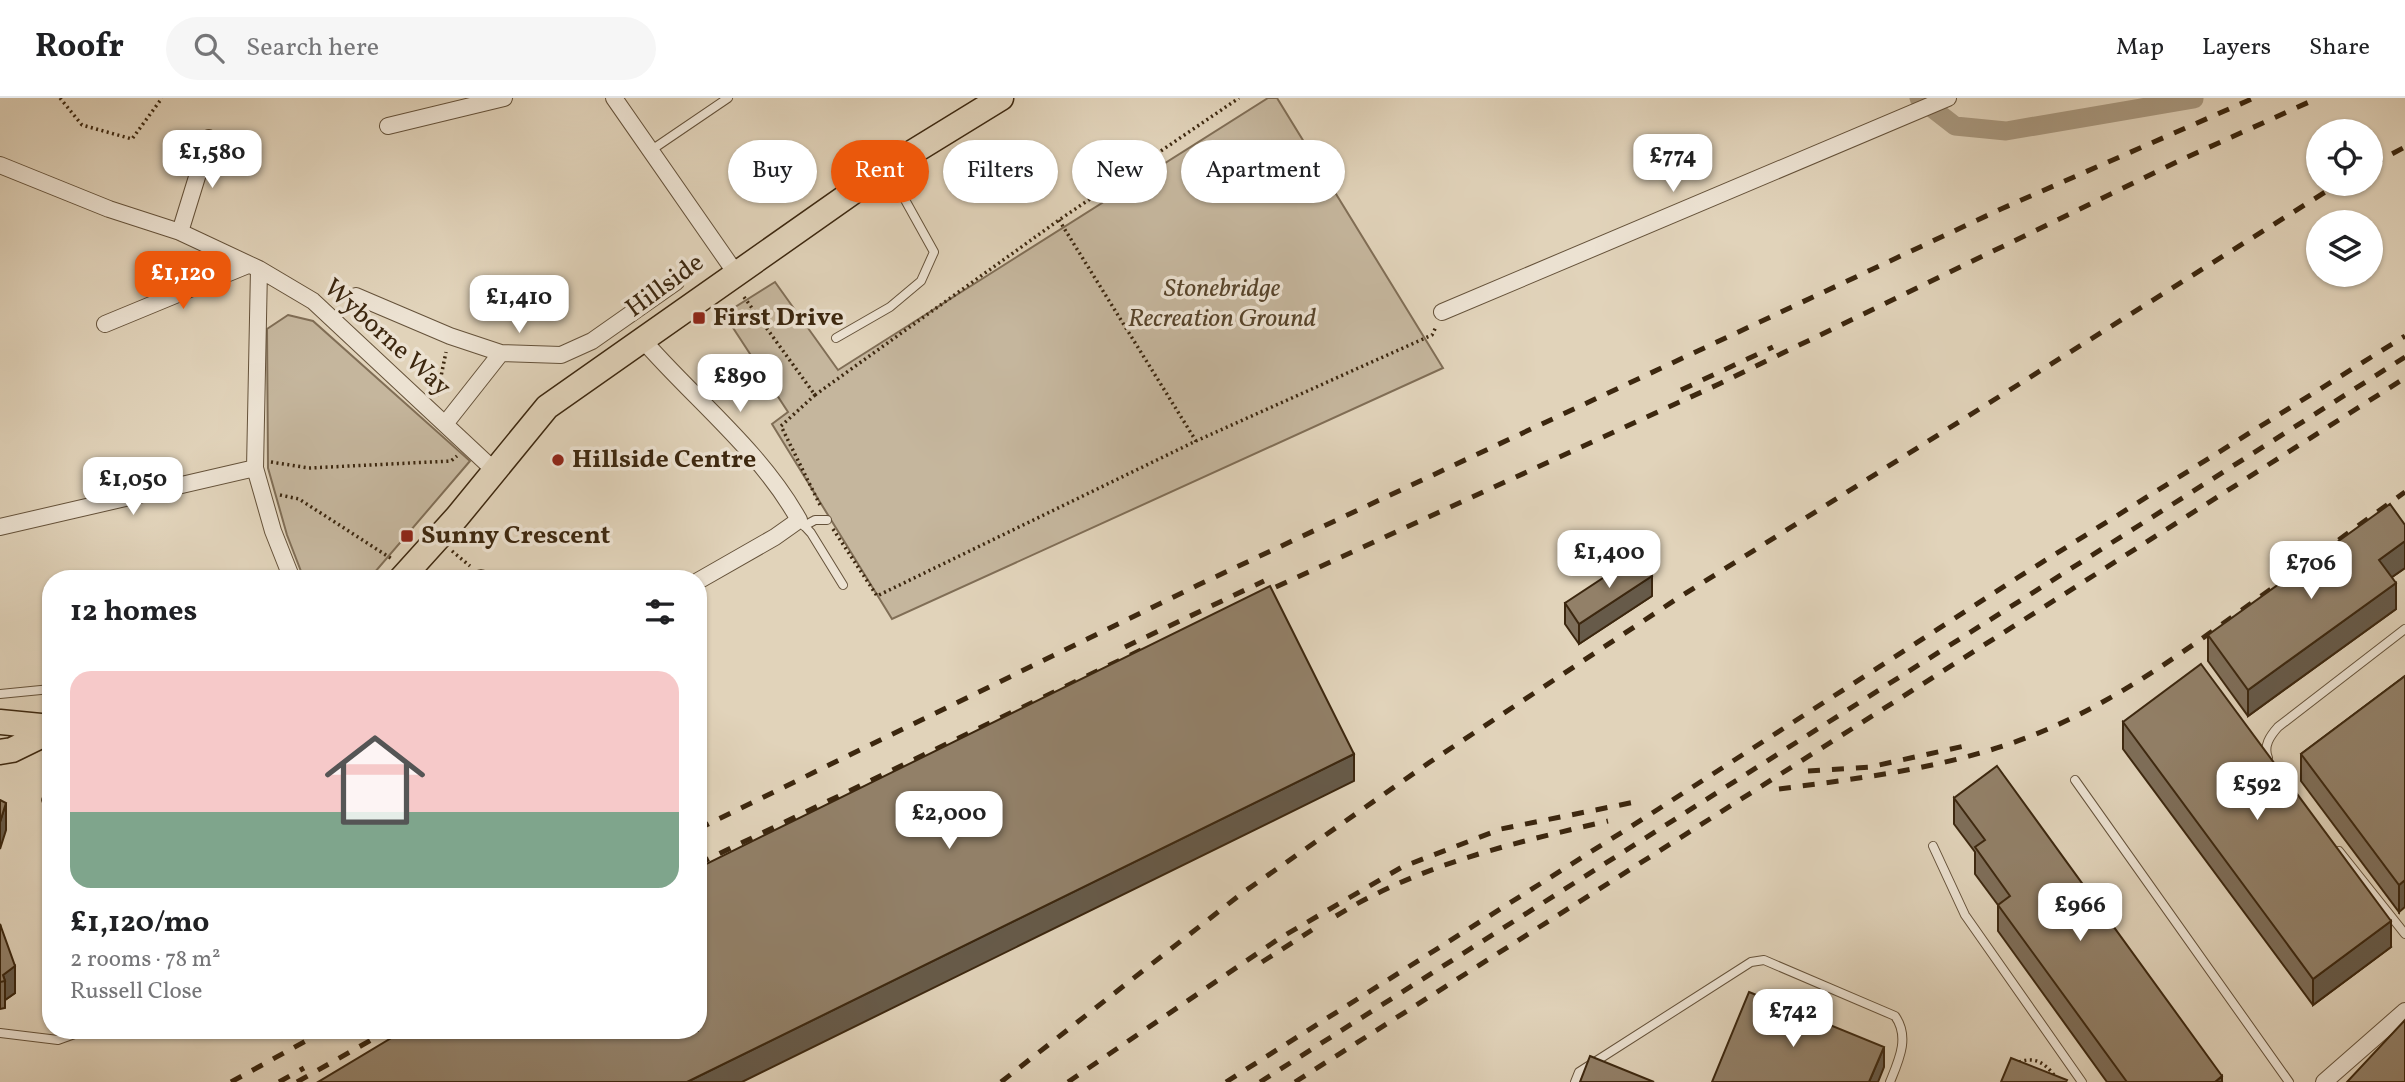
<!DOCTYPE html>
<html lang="en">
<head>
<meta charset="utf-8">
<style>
	body { margin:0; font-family:Vollkorn,serif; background:#f6f6f6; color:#202124; height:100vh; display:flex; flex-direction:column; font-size:26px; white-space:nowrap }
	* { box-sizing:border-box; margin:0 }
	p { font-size:23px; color:#757577 }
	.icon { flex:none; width:38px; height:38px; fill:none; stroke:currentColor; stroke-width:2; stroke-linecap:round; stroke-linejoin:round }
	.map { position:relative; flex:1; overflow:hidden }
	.details { position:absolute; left:42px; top:472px; width:665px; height:469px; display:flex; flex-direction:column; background:#fff; border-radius:28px; box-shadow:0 2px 5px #0004 }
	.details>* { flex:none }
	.guide { position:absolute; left:728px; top:42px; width:665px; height:63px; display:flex; gap:14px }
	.tools { position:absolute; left:2306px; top:21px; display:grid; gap:14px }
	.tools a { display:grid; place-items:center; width:77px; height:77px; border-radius:50%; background:#fff; box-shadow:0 2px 5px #0004; font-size:35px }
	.price { position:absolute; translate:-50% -60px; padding:0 16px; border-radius:14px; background:#fff; color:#222; font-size:23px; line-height:46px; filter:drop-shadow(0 2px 4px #0008) }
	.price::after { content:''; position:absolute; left:50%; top:42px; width:21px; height:16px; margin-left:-10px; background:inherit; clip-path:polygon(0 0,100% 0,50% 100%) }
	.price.selected { background:#ea580c; color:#fff }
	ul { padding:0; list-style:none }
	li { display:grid; align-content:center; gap:14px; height:371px; padding:0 28px }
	li span { display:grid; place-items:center; height:217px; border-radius:21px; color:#555 }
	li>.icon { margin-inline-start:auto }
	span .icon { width:126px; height:126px; fill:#fffc; stroke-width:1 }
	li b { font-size:30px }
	h2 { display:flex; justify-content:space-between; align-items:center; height:84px; padding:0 28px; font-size:30px }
	.tag { padding:0 24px; border-radius:32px; background:#fff; box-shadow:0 2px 5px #0004; font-size:24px; line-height:63px }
	.tag.selected { background:#ea580c; color:#fff }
	header { display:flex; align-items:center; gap:42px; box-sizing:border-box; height:98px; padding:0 35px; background:#fff; border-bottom:2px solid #e0e0e0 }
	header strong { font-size:33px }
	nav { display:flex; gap:38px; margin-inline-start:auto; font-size:24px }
	.search { width:490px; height:63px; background:#f6f6f6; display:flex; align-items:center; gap:18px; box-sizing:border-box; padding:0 24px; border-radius:38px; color:#757577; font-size:26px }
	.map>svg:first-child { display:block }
	.green { fill:#c5b69d; stroke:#806e56; stroke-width:2 }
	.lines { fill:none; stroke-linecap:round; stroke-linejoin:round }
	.canal { stroke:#a99980; stroke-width:19 }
	.service-casing { stroke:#65523a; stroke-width:10 }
	.minor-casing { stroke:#65523a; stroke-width:18 }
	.primary-casing { stroke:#3c270f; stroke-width:27 }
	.path { stroke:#3c270f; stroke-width:3.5; stroke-dasharray:2 3.5; stroke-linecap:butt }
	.service { stroke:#ece2d2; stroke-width:8 }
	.minor { stroke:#ece2d2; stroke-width:16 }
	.primary { stroke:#e1d3ba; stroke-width:24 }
	.rail { stroke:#3c270f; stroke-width:5; stroke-dasharray:12 12; stroke-linecap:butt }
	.wall { fill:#7e6e59; stroke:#3c270f; stroke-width:2 }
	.shaded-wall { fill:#665a49; stroke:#3c270f; stroke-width:2 }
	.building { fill:#928068; stroke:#3c270f; stroke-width:2 }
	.poi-dot { fill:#8f2418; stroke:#ece2d2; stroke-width:2.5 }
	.labels { text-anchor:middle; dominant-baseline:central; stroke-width:7; stroke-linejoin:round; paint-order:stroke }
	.street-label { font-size:26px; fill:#3c270f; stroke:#ece2d2 }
	.park-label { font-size:26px; font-style:italic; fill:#57442b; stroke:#ece2d2 }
	.poi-label { font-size:26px; font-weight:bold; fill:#3c270f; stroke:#ece2d2; text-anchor:start }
</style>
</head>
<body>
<header>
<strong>Roofr</strong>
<div class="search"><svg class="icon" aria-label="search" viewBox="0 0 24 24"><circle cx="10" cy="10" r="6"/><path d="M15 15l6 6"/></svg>Search here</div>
<nav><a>Map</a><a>Layers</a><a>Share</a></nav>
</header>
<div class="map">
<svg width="2405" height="984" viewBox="0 0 2405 984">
	<rect width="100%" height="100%" fill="#e1d3ba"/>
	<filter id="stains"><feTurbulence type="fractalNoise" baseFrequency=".00286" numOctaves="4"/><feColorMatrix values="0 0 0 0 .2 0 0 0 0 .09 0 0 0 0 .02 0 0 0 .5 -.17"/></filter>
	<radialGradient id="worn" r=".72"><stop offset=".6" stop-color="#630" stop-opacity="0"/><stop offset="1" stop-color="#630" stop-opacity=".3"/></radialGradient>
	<path class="green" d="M1268,0H1277L1443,270L892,521L772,326L788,314L724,216L775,184L838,272Z
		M288,217L313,223L470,363L369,481H304L287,437L268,370L267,231Z"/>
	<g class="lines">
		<path class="canal" d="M1919,0L1955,28L2006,33L2194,1"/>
		<defs>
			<path id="service" d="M650,53L728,0
				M836,240L890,209L921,183L934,154L889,73
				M799,422L811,435L843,487
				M804,428L815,422H827
				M0,596L51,591
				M2268,660C2263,648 2270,638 2278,629L2405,531
				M2075,682L2289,984
				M46,702L51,701
				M1933,748L1965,817L2082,984
				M2339,753L2405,836
				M0,935L58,942L83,933
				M1575,984L1579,974L1751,864L1764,862L1895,918C1910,939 1899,962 1890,984"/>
			<path id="minor" d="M614,0L735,174
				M388,28L504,0
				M0,67L109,111L180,134L259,171L313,203L495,373
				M180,134L209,40
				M259,171L255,370L273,433L292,481
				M356,198L450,238L501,255L561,257L592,243L676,184
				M1442,214L1948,0
				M105,226L248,167
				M642,241C693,300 760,352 799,422L775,439L698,483
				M445,326L501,255
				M0,429L255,370
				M481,480L482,481
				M2324,984L2405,913"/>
			<path id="primary" d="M401,481L457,419L547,309L887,70L1001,0
				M0,624L51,629
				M0,654L12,652L51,633"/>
		</defs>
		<use href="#service" class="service-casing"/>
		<use href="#minor" class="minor-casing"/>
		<use href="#primary" class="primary-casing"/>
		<path class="path" d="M60,0L82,27L132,41L162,0
			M1059,122L1196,343
			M744,199L815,297L1059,122L1239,0
			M815,297L781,328L821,409
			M437,298L446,254
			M271,364L309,370L451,363L457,358
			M280,397L299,401L392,461
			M833,431L877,498L1196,343L1432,237L1436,229
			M452,453L470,468
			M2019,964C2038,957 2049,969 2059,984"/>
		<use href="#service" class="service"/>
		<use href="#minor" class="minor"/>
		<use href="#primary" class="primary"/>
		<path class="rail" d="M2371,67L2405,49
			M1681,292L1773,249
			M1254,499L1719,286L2183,61L2318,0
			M1125,549L1264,483
			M1808,673L1870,669L1969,647
			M1779,691C1854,681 1930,672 2003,648C2093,619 2170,564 2246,509C2299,471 2352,432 2405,394
			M698,731L1198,487L2001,111L2254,0
			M698,766L1143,551
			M1336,818C1421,766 1513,745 1608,723
			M1262,864L1312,832
			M231,984L324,933
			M279,984L304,970
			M297,984L387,933
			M1001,984L1241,796L1430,664L1675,502L2338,86
			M1068,984L1280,840L1402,769L1501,731L1635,704
			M1226,984L1646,719L2017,480L2405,238
			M1260,984L2405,259
			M1295,984L2405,280"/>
	</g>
	<path class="wall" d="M2405,427V470L2392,479L2396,511L2248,618L2208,563V537Z
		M1652,498L1579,546L1565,526V505Z
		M2405,578L2399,814L2301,683V656Z
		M2123,624L2391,849L2313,907L2123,651Z
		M1954,700L2222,984H2107L1998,833V807L1975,776V754L1954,726Z
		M51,722V805L45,750V723Z
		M0,826L15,895L5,902V910L0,911Z"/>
	<path class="shaded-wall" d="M2405,443V470L2379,488V462Z
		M1652,478V498L1579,546V526Z
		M2396,485V511L2248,618V592Z
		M1354,656V683L742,984H687Z
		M6,705V732L0,751V724Z
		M2405,782V809L2399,814V787Z
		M2391,823V849L2313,907V881Z
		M15,868V895L5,902V883L3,877Z
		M1884,949V969L1878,984H1869Z
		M2222,978V984H2215Z"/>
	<path class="building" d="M2390,406L2405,427V443L2379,462L2396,485L2248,592L2208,537Z
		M1638,457L1652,478L1579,526L1565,505Z
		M1270,488L1354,656L687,984H318L403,933H698V770Z
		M2201,566L2391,823L2313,881L2123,624Z
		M2405,578V782L2399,787L2301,656Z
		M1997,668L2222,978L2215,984H2127L1998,807L2010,798L1975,749L1985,742L1954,700Z
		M0,702L6,705L0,724Z
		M51,722V779L45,723Z
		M0,826L15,868L3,877L5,883L0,884Z
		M1749,894L1884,949L1869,984H1712Z
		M2405,922V984H2347Z
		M1590,958L1654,984H1580Z
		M2011,960L2067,982L2066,984H2001Z"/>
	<g class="poi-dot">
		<rect x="692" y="213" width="14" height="14" rx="3.5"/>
		<circle cx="558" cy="362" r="7"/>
		<rect x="400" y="431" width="14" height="14" rx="3.5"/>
	</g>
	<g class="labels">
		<g class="street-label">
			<text transform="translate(665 188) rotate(-36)">Hillside</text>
			<text transform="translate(387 240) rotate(42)">Wyborne Way</text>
		</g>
		<g class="park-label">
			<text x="1222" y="191">Stonebridge<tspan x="1222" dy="30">Recreation Ground</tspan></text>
		</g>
		<g class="poi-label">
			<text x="713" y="220">First Drive</text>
			<text x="572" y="362">Hillside Centre</text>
			<text x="421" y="438">Sunny Crescent</text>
		</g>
	</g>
	<rect width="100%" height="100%" filter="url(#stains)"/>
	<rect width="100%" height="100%" fill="url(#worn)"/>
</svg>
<div class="tools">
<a><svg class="icon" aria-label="locate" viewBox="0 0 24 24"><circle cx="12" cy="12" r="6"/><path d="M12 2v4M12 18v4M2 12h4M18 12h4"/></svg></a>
<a><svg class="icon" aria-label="layers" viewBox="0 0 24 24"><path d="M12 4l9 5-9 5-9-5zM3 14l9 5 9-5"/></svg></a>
</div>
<b class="price" style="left:212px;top:92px">£1,580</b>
<b class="price" style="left:1673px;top:96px">£774</b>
<b class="price selected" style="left:183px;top:213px">£1,120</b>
<b class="price" style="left:519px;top:237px">£1,410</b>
<b class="price" style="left:740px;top:316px">£890</b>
<b class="price" style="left:133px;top:419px">£1,050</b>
<b class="price" style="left:1609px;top:492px">£1,400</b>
<b class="price" style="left:2311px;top:503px">£706</b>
<b class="price" style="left:2257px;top:724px">£592</b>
<b class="price" style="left:949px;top:753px">£2,000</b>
<b class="price" style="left:2080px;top:845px">£966</b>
<b class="price" style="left:1793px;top:951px">£742</b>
<div class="guide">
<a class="tag">Buy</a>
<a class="tag selected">Rent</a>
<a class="tag">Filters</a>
<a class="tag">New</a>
<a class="tag">Apartment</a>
</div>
<section class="details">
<h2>12 homes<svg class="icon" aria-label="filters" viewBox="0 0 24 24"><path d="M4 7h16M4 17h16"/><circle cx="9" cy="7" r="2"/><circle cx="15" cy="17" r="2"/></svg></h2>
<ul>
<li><span style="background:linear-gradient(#f6c9c9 65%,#7fa58c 0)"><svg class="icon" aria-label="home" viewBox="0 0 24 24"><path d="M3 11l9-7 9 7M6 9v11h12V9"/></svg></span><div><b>£1,120/mo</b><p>2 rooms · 78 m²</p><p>Russell Close</p></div></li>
</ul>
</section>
</div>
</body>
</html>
